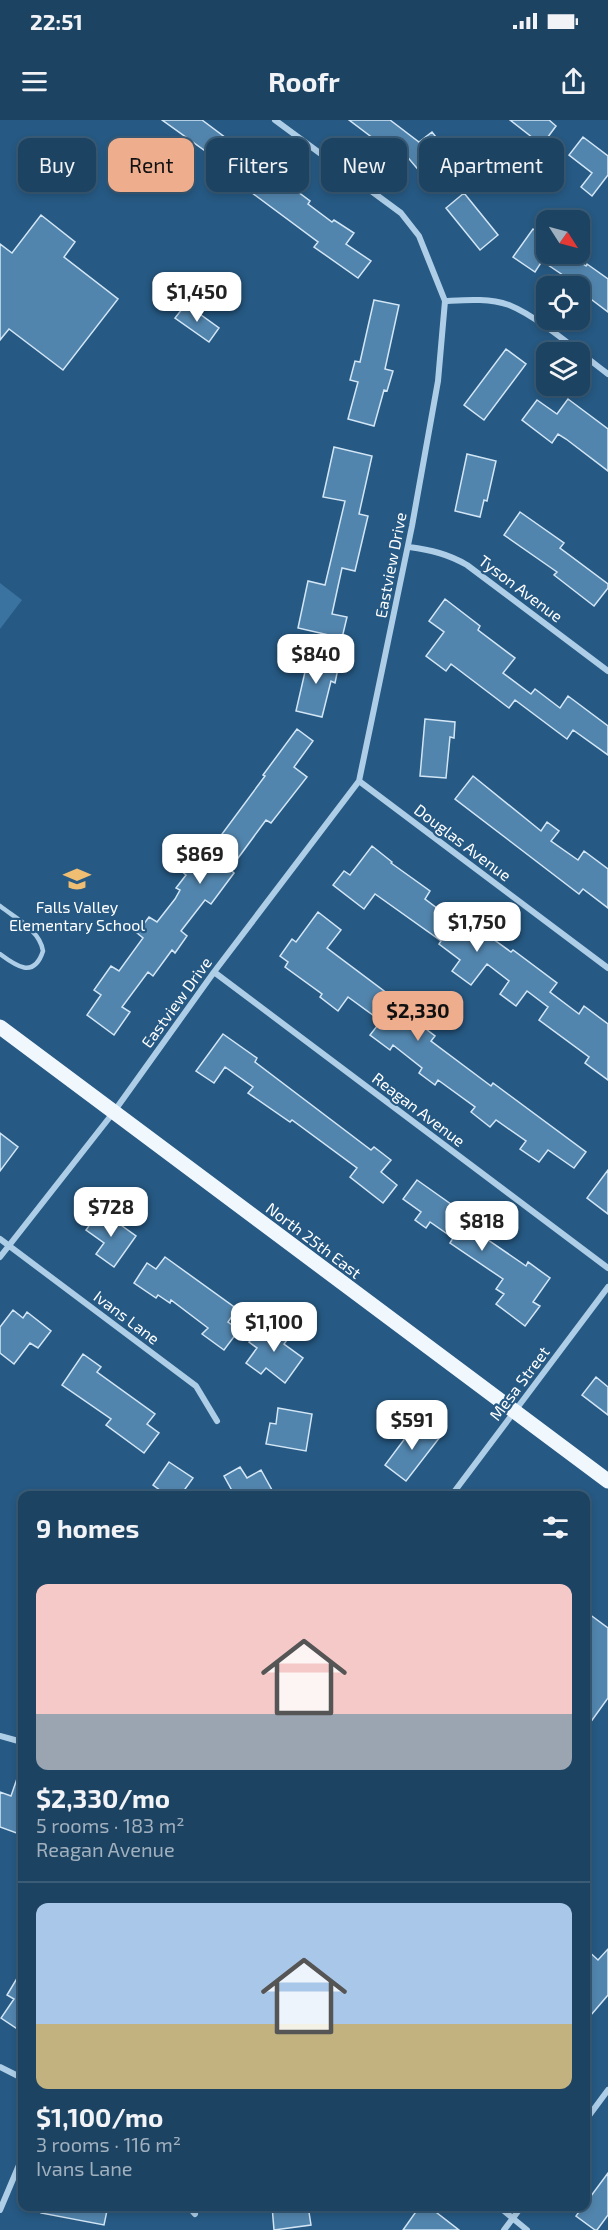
<!DOCTYPE html>
<html lang="en">
<head>
<meta charset="utf-8">
<style>
	body { margin:0; font-family:"Exo 2",sans-serif; background:#254a68; color:#f1f3f6; height:100vh; display:flex; flex-direction:column; font-size:22px; white-space:nowrap }
	* { box-sizing:border-box; margin:0 }
	p { font-size:20px; color:#a0b0be }
	.icon { flex:none; width:33px; height:33px; fill:none; stroke:currentColor; stroke-width:2; stroke-linecap:round; stroke-linejoin:round }
	.map { position:relative; flex:1; overflow:hidden }
	.details { position:absolute; left:18px; top:1371px; width:572px; height:720px; display:flex; flex-direction:column; background:#1c4362; border-radius:12px; box-shadow:0 3px 9px #0003,0 0 0 2px #3a5c77 }
	.details>* { flex:none }
	.hud { position:absolute; left:18px; top:18px; width:573px; height:54px; display:flex; gap:12px }
	.needle { width:39px; rotate:126deg }
	.controls { position:absolute; left:536px; top:90px; display:grid; gap:12px }
	.controls a { display:grid; place-items:center; width:54px; height:54px; border-radius:12px; background:#1c4362; box-shadow:0 3px 9px #0003,0 0 0 2px #3a5c77; font-size:30px }
	.price { position:absolute; translate:-50% -51px; padding:0 14px; border-radius:12px; background:#fff; color:#222; font-size:20px; line-height:39px; filter:drop-shadow(0 2px 3px #0008) }
	.price::after { content:''; position:absolute; left:50%; top:36px; width:18px; height:14px; margin-left:-9px; background:inherit; clip-path:polygon(0 0,100% 0,50% 100%) }
	.price.active { background:#eead8d; color:#111 }
	ul { padding:0; list-style:none }
	li { display:grid; align-content:center; gap:12px; height:318px; padding:0 18px }
	li+li { border-top:2px solid #3a5c77 }
	li span { display:grid; place-items:center; height:186px; border-radius:12px; color:#555 }
	li>.icon { margin-inline-start:auto }
	span .icon { width:108px; height:108px; fill:#fffc; stroke-width:1 }
	li b { font-size:26px }
	h2 { display:flex; justify-content:space-between; align-items:center; height:72px; padding:0 18px; font-size:26px }
	.pill { padding:0 21px; border-radius:12px; background:#1c4362; box-shadow:0 3px 9px #0003,0 0 0 2px #3a5c77; font-size:21px; line-height:54px }
	.pill.active { background:#eead8d; color:#111 }
	.status { display:flex; justify-content:space-between; align-items:center; height:42px; padding:0 30px; background:#1c4362; direction:ltr }
	.status svg { height:16px; fill:currentColor }
	header { display:flex; justify-content:space-between; align-items:center; height:78px; padding:0 18px; background:#1c4362; font-size:27px; font-weight:700 }
	.map>svg:first-child { display:block }
	.green { fill:#3a73a0 }
	.building { fill:#5285ad; stroke:#d2e6f6; stroke-width:1.5 }
	.lines { fill:none; stroke-linecap:round; stroke-linejoin:round }
	.lane { stroke:#aecee7; stroke-width:4.5 }
	.street { stroke:#aecee7; stroke-width:6 }
	.primary { stroke:#f0f7fd; stroke-width:15 }
	.labels { text-anchor:middle; dominant-baseline:central; stroke-width:4.5; stroke-linejoin:round; paint-order:stroke }
	.street-label { font-size:16px; fill:#fff; stroke:#265983 }
	.poi-label { font-size:16px; fill:#fff; stroke:#265983 }
</style>
</head>
<body>
<div class="status"><b>22:51</b><svg viewBox="0 0 49 12"><path d="M0 12V9h3v3zM5 12V6h3v6zM10 12V3h3v9zM15 12V0h3v12zM26 1h20v11H26zM47 4h2v5h-2z"/></svg></div>
<header><svg class="icon" aria-label="menu" viewBox="0 0 24 24"><path d="M4 6h16M4 12h16M4 18h16"/></svg>Roofr<svg class="icon" aria-label="share" viewBox="0 0 24 24"><path d="M12 15V3M7 8l5-5 5 5M5 13v7h14v-7"/></svg></header>
<div class="map">
<svg width="608" height="2110" viewBox="0 0 608 2110">
	<rect width="100%" height="100%" fill="#265983"/>
	<path class="green" d="M0,463L22,480L0,509Z"/>
	<path class="building" d="M162,0H202L310,81L308,84L332,102L334,100L354,113L346,124L371,141L358,158L314,127L318,122L236,61L240,56Z
		M349,0H390L419,22L432,12L467,56L451,69L431,44L421,53L399,27L394,34Z
		M510,0H549L556,6L542,25Z
		M583,17L608,36V55L592,76L581,67L592,53L569,35Z
		M464,73L498,115L480,130L446,88Z
		M41,95L75,122L64,137L118,179L63,250L9,209L0,220V124L12,133Z
		M533,109L546,118V134H568L586,146L587,144L608,159V192L588,177L579,189V166L542,141L535,152L513,137Z
		M374,180L399,185L385,249L393,251L387,271L384,270L374,306L348,299L358,262L350,260L355,241L360,242Z
		M186,184L219,208L209,222L175,198Z
		M506,229L526,244L484,300L464,285Z
		M568,279L608,309V351L566,319L558,314L552,323L522,300L537,280L557,294Z
		M334,327L372,336L359,394L368,396L355,451L342,448L332,494L347,497L342,518L298,508L308,461L325,465L345,381L323,377Z
		M467,334L496,341L487,381L484,380L480,397L455,391Z
		M520,392L564,423L560,428L608,464V468L594,486L554,455L557,452L504,415Z
		M445,479L480,506L478,510L515,538L503,553L531,574L535,569L560,588L568,576L608,606V635L573,610L567,619L515,580L509,588L451,544L446,551L426,536L444,512L429,501Z
		M301,536L339,544L335,563L331,561L322,597L296,591L305,552L298,551Z
		M425,599L455,602L454,618L450,617L446,658L420,656Z
		M297,609L313,621L294,647L307,657L271,703L266,700L230,749L234,753L211,784L205,780L181,811L187,816L175,833L172,830L153,856L148,852L122,887L130,892L114,915L87,895L101,875L94,870L111,846L119,851L143,818L137,813L149,797L157,802L175,779L180,770L176,768L186,755L180,750L198,726L208,733L265,656L263,655Z
		M473,656L541,711L547,702L559,711L551,721L578,740L584,731L608,749V788L583,769L579,774L455,679Z
		M372,726L392,742L391,743L430,771L425,779L477,818L482,811L511,832L513,830L557,863L550,872L579,894L584,886L608,904V960L585,943L589,937L539,900L548,887L527,871L516,886L500,874L509,861L487,844L471,865L452,851L460,840L439,824L441,821L375,774L364,789L333,765L344,751L350,755Z
		M318,792L341,810L327,828L388,874L385,878L435,916L431,921L491,966L493,963L586,1032L574,1048L548,1030L539,1042L520,1029L526,1021L496,1000L490,1007L471,992L475,987L438,960L435,965L419,953L422,948L393,925L390,930L370,915L381,901L348,877L338,891L320,877L322,874L285,847L288,842L280,836L292,819L296,822Z
		M223,914L257,938L255,942L371,1030L374,1027L391,1040L381,1052L397,1065L383,1083L350,1057L357,1048L292,1000L290,1002L248,973L253,967L225,947L214,963L196,951Z
		M0,1013L18,1027L0,1051Z
		M608,1050V1094L587,1078Z
		M417,1060L486,1109L481,1115L526,1146L528,1142L550,1158L533,1182L540,1186L525,1206L496,1184L504,1174L496,1169L503,1159L450,1123L453,1118L430,1102L426,1108L415,1100L421,1092L403,1079Z
		M100,1090L136,1116L114,1147L96,1134L104,1123L86,1110Z
		M165,1137L237,1189L228,1202L239,1210L224,1230L202,1214L208,1208L171,1180L170,1183L158,1175L156,1178L134,1163L147,1143L156,1149Z
		M13,1190L23,1198L27,1192L51,1211L38,1228L30,1223L14,1244L0,1233V1207Z
		M278,1201L293,1212L284,1224L303,1238L285,1263L266,1248L261,1254L246,1243L257,1228L249,1222L261,1207L269,1213Z
		M83,1234L101,1247L97,1252L155,1294L147,1304L159,1313L144,1333L106,1305L111,1299L62,1265Z
		M596,1257L608,1267V1295L582,1275Z
		M278,1288L312,1294L306,1331L266,1324L270,1303L276,1304Z
		M418,1301L440,1317L406,1361L385,1345Z
		M169,1342L193,1358L180,1376H168L153,1365Z
		M240,1347L247,1358L261,1350L272,1370L262,1376H235L224,1356Z
		M585,1491L608,1508V1578L585,1610Z
		M20,1650H22V1715L0,1707V1672L11,1676Z
		M585,1828L598,1840L608,1829V1875L585,1902Z
		M22,1850V1912L1,1898L14,1879L7,1875Z
		M608,2053V2095L597,2110H595L576,2096L583,2086H585V2084Z
		M42,2086H108L104,2105L41,2093Z
		M272,2086H308L311,2105L274,2110Z
		M420,2086H428L459,2110H403Z"/>
	<g class="lines">
		<path class="lane" d="M0,786C15,798 40,810 43,831C34,859 16,846 0,834"/>
		<path class="street" d="M445,181C466,180 488,178 509,185C539,197 581,234 608,254
			M409,427C431,430 448,434 467,445L608,551
			M359,661L608,848
			M214,852L608,1148
			M0,1119L196,1266L217,1301
			M0,1137L113,993L214,852L359,661L412,406L438,261L445,181L419,116L401,93L275,0
			M451,1376L608,1167
			M0,1616L22,1622
			M0,1947L22,1958
			M585,2001L608,1970
			M188,2086L195,2094
			M498,2086L527,2110
			M0,2090L22,2038
			M504,2110L522,2086"/>
		<path class="primary" d="M0,907L608,1361"/>
	</g>
	<defs>
		<symbol id="school-bare" viewBox="-9 -9 18 18"><path d="M0-5L7-2L0 1L-7-2ZM-4 1L0 2.5L4 1V4Q0 6-4 4Z" fill="#f0be73" stroke="#265983" stroke-width="2.5" paint-order="stroke"/></symbol>
	</defs>
	<g fill-rule="evenodd">
		<use href="#school-bare" x="58" y="740" width="38" height="38"/>
	</g>
	<g class="labels">
		<g class="street-label">
			<text transform="translate(390 445) rotate(-79)">Eastview Drive</text>
			<text transform="translate(521 468) rotate(37)">Tyson Avenue</text>
			<text transform="translate(463 722) rotate(37)">Douglas Avenue</text>
			<text transform="translate(176 882) rotate(-54)">Eastview Drive</text>
			<text transform="translate(419 989) rotate(37)">Reagan Avenue</text>
			<text transform="translate(314 1120) rotate(37)">North 25th East</text>
			<text transform="translate(127 1197) rotate(37)">Ivans Lane</text>
			<text transform="translate(519 1263) rotate(-53)">Mesa Street</text>
		</g>
		<g class="poi-label">
			<text x="77" y="786">Falls Valley<tspan x="77" dy="18">Elementary School</tspan></text>
		</g>
	</g>
</svg>
<div class="controls">
<a><svg class="needle" viewBox="-14 -14 28 28"><path d="M0-13l5 13h-10z" fill="#e53935"/><path d="M0 13l5-13h-10z" fill="#a0b0be"/></svg></a>
<a><svg class="icon" aria-label="locate" viewBox="0 0 24 24"><circle cx="12" cy="12" r="6"/><path d="M12 2v4M12 18v4M2 12h4M18 12h4"/></svg></a>
<a><svg class="icon" aria-label="layers" viewBox="0 0 24 24"><path d="M12 4l9 5-9 5-9-5zM3 14l9 5 9-5"/></svg></a>
</div>
<b class="price" style="left:197px;top:203px">$1,450</b>
<b class="price" style="left:316px;top:565px">$840</b>
<b class="price" style="left:200px;top:765px">$869</b>
<b class="price" style="left:477px;top:833px">$1,750</b>
<b class="price active" style="left:418px;top:922px">$2,330</b>
<b class="price" style="left:111px;top:1118px">$728</b>
<b class="price" style="left:482px;top:1132px">$818</b>
<b class="price" style="left:274px;top:1233px">$1,100</b>
<b class="price" style="left:412px;top:1331px">$591</b>
<div class="hud">
<a class="pill">Buy</a>
<a class="pill active">Rent</a>
<a class="pill">Filters</a>
<a class="pill">New</a>
<a class="pill">Apartment</a>
</div>
<section class="details">
<h2>9 homes<svg class="icon" aria-label="filters" viewBox="0 0 24 24"><path d="M4 7h16M4 17h16"/><circle cx="9" cy="7" r="2"/><circle cx="15" cy="17" r="2"/></svg></h2>
<ul>
<li><span style="background:linear-gradient(#f6c9c9 70%,#9aa5b1 0)"><svg class="icon" aria-label="home" viewBox="0 0 24 24"><path d="M3 11l9-7 9 7M6 9v11h12V9"/></svg></span><div><b>$2,330/mo</b><p>5 rooms · 183 m²</p><p>Reagan Avenue</p></div></li>
<li><span style="background:linear-gradient(#a9c7e8 65%,#c2b280 0)"><svg class="icon" aria-label="home" viewBox="0 0 24 24"><path d="M3 11l9-7 9 7M6 9v11h12V9"/></svg></span><div><b>$1,100/mo</b><p>3 rooms · 116 m²</p><p>Ivans Lane</p></div></li>
</ul>
</section>
</div>
</body>
</html>
